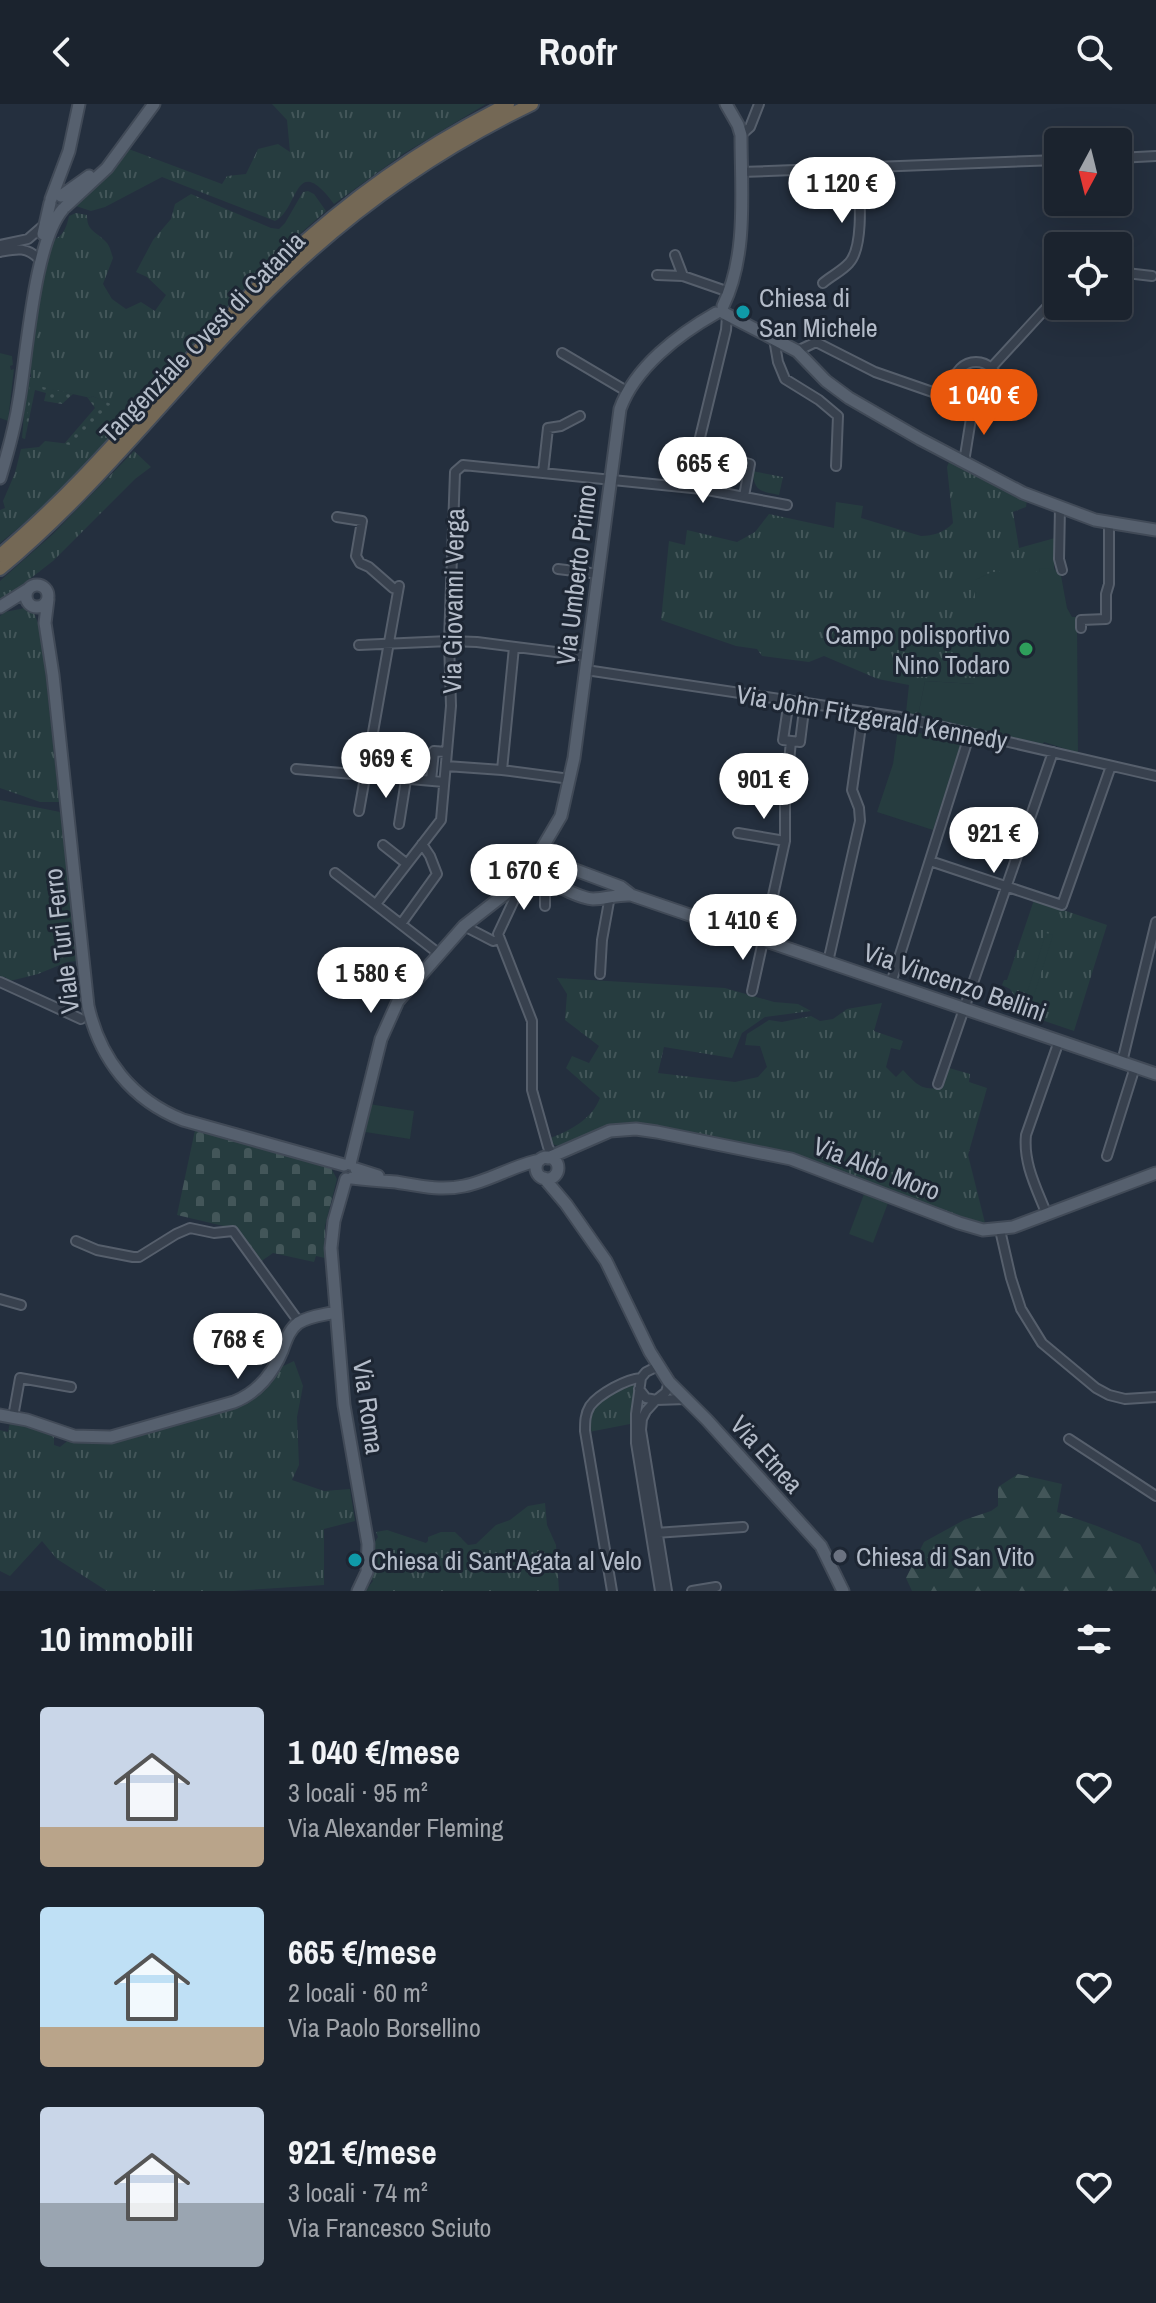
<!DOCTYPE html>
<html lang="it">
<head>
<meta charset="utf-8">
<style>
	body { margin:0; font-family:"Archivo Narrow",sans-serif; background:#242b36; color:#f1f3f6; height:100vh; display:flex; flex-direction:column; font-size:30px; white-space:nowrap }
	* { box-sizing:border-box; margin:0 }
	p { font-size:26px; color:#a0a4aa }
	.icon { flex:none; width:44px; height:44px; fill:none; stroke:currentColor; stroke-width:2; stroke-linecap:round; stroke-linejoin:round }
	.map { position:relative; height:1487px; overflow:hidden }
	.panel { display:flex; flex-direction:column; background:#1b232e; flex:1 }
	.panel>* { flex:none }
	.needle { width:52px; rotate:187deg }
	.tools { position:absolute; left:1044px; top:24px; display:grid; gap:16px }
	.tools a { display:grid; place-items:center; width:88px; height:88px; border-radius:8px; background:#1b232e; box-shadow:0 8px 32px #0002,0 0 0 2px #39404a; font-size:40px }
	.price { position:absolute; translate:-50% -68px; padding:0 18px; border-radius:28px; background:#fff; color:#222; font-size:26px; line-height:52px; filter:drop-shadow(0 2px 4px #0008) }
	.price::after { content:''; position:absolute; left:50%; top:48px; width:24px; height:18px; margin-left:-12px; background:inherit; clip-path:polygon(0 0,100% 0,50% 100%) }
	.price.on { background:#ea580c; color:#fff }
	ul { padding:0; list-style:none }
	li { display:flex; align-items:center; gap:24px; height:200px; padding:0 40px }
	li span { display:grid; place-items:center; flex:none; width:224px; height:160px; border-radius:8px; color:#555 }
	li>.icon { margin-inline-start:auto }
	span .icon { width:96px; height:96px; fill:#fffc; stroke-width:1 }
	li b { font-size:34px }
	h2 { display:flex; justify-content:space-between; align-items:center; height:96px; padding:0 40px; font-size:34px }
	header { display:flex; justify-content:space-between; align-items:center; height:104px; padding:0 40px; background:#1b232e; font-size:36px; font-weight:700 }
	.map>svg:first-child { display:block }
	.grass { fill:url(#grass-tufts) }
	.forest { fill:url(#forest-firs) }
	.cemetery { fill:url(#cemetery-stones) }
	.garden { fill:url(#garden-dots) }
	.pitch { fill:#263c3f }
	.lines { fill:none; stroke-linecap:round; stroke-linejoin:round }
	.minor-casing { stroke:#565f6c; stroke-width:12 }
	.major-casing { stroke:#414a57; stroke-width:15 }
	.highway-casing { stroke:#434c59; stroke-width:16 }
	.minor { stroke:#38414e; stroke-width:8 }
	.major { stroke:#56606e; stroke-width:11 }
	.highway { stroke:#746855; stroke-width:12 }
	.culture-dot { fill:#0f9aa8; stroke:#1d2633; stroke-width:3 }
	.leisure-dot { fill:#2e9e5b; stroke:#1d2633; stroke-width:3 }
	.worship-dot { fill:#6b7280; stroke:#1d2633; stroke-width:3 }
	.labels { text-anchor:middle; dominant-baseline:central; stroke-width:6; stroke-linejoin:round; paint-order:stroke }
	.poi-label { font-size:26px; fill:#b4bcc9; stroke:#1d2633; text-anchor:start }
	.street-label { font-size:26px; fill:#b4bcc9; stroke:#1d2633 }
</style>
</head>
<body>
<header><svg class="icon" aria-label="back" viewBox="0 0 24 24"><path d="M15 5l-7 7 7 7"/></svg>Roofr<svg class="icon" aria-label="search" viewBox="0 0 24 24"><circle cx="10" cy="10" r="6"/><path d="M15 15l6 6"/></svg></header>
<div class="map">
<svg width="1156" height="1487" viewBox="0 0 1156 1487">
	<defs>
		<pattern id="grass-tufts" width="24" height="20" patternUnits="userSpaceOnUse" patternTransform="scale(2)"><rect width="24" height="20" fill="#263c3f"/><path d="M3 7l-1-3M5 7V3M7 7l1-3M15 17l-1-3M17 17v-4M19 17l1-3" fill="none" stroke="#435659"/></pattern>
		<pattern id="forest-firs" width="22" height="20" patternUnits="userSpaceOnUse" patternTransform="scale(2)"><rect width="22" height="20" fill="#263c3f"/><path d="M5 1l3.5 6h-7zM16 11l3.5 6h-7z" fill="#435659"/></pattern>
		<pattern id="cemetery-stones" width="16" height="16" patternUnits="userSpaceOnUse" patternTransform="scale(2)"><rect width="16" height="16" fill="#263c3f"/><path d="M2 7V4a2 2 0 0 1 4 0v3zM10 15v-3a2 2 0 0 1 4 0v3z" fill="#435659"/></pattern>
		<pattern id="garden-dots" width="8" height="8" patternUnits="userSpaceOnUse" patternTransform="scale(2)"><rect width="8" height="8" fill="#263c3f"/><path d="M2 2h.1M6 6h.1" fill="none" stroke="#435659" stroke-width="1.8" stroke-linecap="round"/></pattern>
	</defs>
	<rect width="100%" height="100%" fill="#242f3e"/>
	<path class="grass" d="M272,0H486L403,50L334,100C294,46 299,106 275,117L162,73L105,103L91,107L73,101L126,44L222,80L227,72L246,70L258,45L278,40L290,48L287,16Z
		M308,87L314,90L326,107L270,156L170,265L168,264L153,280L155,283C105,337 58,394 0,439V406L5,404L3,397L15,369L21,345L39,343L45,337L70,340L110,300L92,292L91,294L31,281L25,335L22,334L27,275L31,273V270L28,267L49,137C63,134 66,125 69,112L76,109L87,111C87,127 94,126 104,136C110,141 111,148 113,154L103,180L112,195L126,205L141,198L155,207L166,191L147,173L136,168L153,136L171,115L175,100L191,90L271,124L279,125L285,119L303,88Z
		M134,347L151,363L135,375L53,457L0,498V477L53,430Z
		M949,358L1027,395L1026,403L1013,408L1019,444L1055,434L1054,466L1041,465L975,580L925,577L918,612L906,609L909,581L878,575L824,552L809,558L762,552L757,545L736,542L661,516L669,437L685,441L687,426L737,438L755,428L769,410L834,424L836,398L863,402L861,414L921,432C933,432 945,428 953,419L947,363Z
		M752,367L783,373L779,391C760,387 755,388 752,367Z
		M25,504L34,509L41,527L59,698H40L0,684V512L5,508Z
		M0,696L60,708L78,857L67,858L38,870L6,878V873L0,874Z
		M1034,796L1107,821L1074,927L1021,909L1022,903L1010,885L1002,881L1004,876H1007Z
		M557,874L725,884L774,898L798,900L811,907L765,913L742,929L732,954L664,943L658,969L735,978L758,973L767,963L760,942L745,941L747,930L769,916L782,918L811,912L820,917L833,915L847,905L882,899L874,927L903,937L900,946L891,944L886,963L896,973L903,966C918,982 921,986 943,984L949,964L970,970L969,978L987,984L968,1051L985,1119L963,1115L787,1047L641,1019C611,1019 590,1031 564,1044L552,1040L550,1034C570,1027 592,1015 600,994L566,964L572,952L589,959L599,942L565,916L567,890Z
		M294,1257L303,1282L297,1313L299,1361L292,1376L324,1387L350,1385L355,1417L324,1425V1481L233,1487H107L57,1455L42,1437L10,1472L0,1467V1326L8,1328L10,1318L54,1331V1341L60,1343L70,1335L89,1339L114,1337L143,1331L168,1320L236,1302L255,1295L279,1264Z
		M626,1280H633L635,1283L630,1320L589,1328C588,1298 604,1294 626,1280Z
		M545,1399L547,1421L556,1441L559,1487H365L373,1477L370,1473L377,1464L374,1439L378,1433L376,1428L387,1426L426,1439L428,1437V1433L441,1428H455L468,1441L476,1440L496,1421L510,1416L528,1402Z"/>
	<path class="forest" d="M1018,1370L1062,1380L1057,1408L1097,1422L1140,1440L1156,1471V1487H912L906,1474L924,1438L964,1416L991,1407L998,1402V1383Z"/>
	<path class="cemetery" d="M195,1026L331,1064L337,1075L325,1122V1154L316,1152L314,1158L273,1149L260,1158L236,1125L177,1111Z"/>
	<path class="garden" d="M30,280L73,290L62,300L44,297L46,289L35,286L25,335Z
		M92,292L111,300L70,341L64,340L95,304L87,293L91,294Z"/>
	<path class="pitch" d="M0,249L12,252L13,261L10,262L11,266L14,265L8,317L0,314Z
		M1040,464L1060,466L1067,504L1072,513H1077L1078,649L1044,638L1043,640L952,620L951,618L946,619L918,612L925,577L975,580V476L992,468H1039Z
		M898,624L961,639L933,726L877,708L893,660Z
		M1046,829L1053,831L1033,894L1026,892Z
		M369,1000L414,1007L410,1035L365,1028Z
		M864,1090L888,1099L873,1139L849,1130Z"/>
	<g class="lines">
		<defs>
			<path id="minor" d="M741,31L750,23L759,0
				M1118,54L1156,52
				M741,68L1058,56
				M0,141L28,135L44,121
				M1078,142H1089
				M0,148C16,145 26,142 39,155
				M675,151L683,172
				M1118,168L1152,172
				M657,171L683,172L729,188
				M823,179C831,172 842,167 849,159C865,142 859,86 858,63
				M774,235L778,258L785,275L819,296L838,312L836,362
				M797,247L816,238L875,268L967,300
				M562,249L628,288
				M954 280a22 22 0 1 1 44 0a22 22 0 1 1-44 0Z
				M991,264L1058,191
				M697,347L750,360L744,392
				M964,358L973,302
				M543,369L548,324L561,322L580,312
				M688,383L726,226L727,212
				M1060,403L1059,455L1062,466
				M337,413L362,417L356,452L360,459L369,463L393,484L398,486
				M558,465L599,470
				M1081,524V516L1106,515V490L1109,480V419
				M359,541L449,537L477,538L587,552
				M586,566L900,613L1156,672
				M789,596L783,636L800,638L805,598
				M446,662L502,666L570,675
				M296,665L444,678
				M502,666L514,543
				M431,677L434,647L447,648
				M359,707L399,482
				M399,720L406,676
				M738,729L785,737
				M383,741L407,760
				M930,757L1062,801L1111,662
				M335,769L438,849
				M521,781L498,830L532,917V986L548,1043L555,1056
				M376,800L441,716L451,602L449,537L455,368L463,361L702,385L787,401
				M545,802V775
				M401,820L437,770L430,752L422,740
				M464,822L493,837L499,835
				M828,858L860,717L859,704L852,686L863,608
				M600,870L602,836L610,792
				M0,878L81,915
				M891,879L970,629
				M752,887L785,737V700L791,637
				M1122,958L1156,818
				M938,980L1053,648
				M1107,1052L1135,963
				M1047,1111C1037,1085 1023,1060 1026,1031L1059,937
				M1000,1126L1011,1174L1021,1205L1042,1239L1096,1284L1109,1291L1125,1295L1156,1293
				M76,1137L97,1146L133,1153H139L176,1130L190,1124L214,1129L233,1127L299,1218
				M0,1195L21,1201
				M658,1262L646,1268L641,1274L636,1310V1339L660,1487
				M639,1285L646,1294L656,1296L666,1288L669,1278
				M13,1313L20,1274L71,1283
				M1069,1335L1156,1392
				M655,1429L743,1423
				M612,1487L585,1327C585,1318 585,1310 590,1302C599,1290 626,1275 641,1274
				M667,1487L641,1326L642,1315L646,1307L656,1296L686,1295
				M692,1487L716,1483"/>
			<path id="major" d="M61,92L89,72
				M51,95L69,47L79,0
				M65,103L107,64L154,0
				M43,130L50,99
				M723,202C748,151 741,86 741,31L738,21L726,0
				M724,209L797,247L826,277L849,294L920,335L1023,389L1095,416L1156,426
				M0,374C8,348 15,323 19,296C27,250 34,138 63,105
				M26 492a11 11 0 1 1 22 0a11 11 0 1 1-22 0Z
				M48,495L45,519L53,571L88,902C100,955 132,996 183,1016L344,1061
				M0,503L27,486
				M540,749L570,764L621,783L630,790
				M529,767C546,775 576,794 593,795C606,795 618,790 631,791L1156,970
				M536 1064a11 11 0 1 1 22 0a11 11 0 1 1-22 0Z
				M548,1054L610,1027L636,1025L657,1028L791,1055L959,1119L983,1126L1013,1123L1156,1069
				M350,1060L381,935L398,897L464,822L524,775L561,712L574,654L620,305C635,263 679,230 716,209
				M356,1065L378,1072
				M352,1074C367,1076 381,1077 396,1078C420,1082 440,1087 464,1082C490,1077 514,1061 540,1056
				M544,1074L566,1100L606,1157L650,1248L669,1278L707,1316L821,1442L843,1487
				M346,1075L334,1117L331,1144L344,1301L368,1440L367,1468L358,1487
				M0,1311L27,1316L74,1332L111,1333L234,1298C257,1289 273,1269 282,1247C286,1236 289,1226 298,1219C309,1212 323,1211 336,1208"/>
			<path id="highway" d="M0,451C102,365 180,258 275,165C343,99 423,42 508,0
				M0,465C106,377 185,267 283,173C357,102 441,44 532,0"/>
		</defs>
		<use href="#minor" class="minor-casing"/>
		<use href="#major" class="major-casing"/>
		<use href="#highway" class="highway-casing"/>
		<use href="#minor" class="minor"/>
		<use href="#major" class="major"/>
		<use href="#highway" class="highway"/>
	</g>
	<g class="culture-dot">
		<circle cx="743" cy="208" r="8"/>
		<circle cx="355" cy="1456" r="8"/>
	</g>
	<circle class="leisure-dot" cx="1026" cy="545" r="8"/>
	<circle class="worship-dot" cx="840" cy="1452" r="8"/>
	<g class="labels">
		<g class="poi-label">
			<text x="759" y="193">Chiesa di<tspan x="759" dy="30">San Michele</tspan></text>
			<text x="1010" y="530" text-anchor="end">Campo polisportivo<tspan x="1010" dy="30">Nino Todaro</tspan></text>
			<text x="856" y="1452">Chiesa di San Vito</text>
			<text x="371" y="1456">Chiesa di Sant'Agata al Velo</text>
		</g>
		<g class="street-label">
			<text transform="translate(202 233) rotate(-46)">Tangenziale Ovest di Catania</text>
			<text transform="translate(576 471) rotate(-83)">Via Umberto Primo</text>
			<text transform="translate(453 497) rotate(-89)">Via Giovanni Verga</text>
			<text transform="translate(872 613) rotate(10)">Via John Fitzgerald Kennedy</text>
			<text transform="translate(61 837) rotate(-97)">Viale Turi Ferro</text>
			<text transform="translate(955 878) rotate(19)">Via Vincenzo Bellini</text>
			<text transform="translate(877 1064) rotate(21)">Via Aldo Moro</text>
			<text transform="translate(369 1303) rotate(82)">Via Roma</text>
			<text transform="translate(767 1350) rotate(48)">Via Etnea</text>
		</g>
	</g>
</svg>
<div class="tools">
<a><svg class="needle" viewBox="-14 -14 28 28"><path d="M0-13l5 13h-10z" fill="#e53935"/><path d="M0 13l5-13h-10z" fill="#a0a4aa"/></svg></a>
<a><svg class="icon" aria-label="locate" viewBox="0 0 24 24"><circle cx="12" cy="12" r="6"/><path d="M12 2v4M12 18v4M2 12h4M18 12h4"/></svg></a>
</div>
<b class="price" style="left:842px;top:121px">1 120 €</b>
<b class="price on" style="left:984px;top:333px">1 040 €</b>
<b class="price" style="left:703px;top:401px">665 €</b>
<b class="price" style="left:386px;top:696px">969 €</b>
<b class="price" style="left:764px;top:717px">901 €</b>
<b class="price" style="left:994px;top:771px">921 €</b>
<b class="price" style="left:524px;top:808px">1 670 €</b>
<b class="price" style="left:743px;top:858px">1 410 €</b>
<b class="price" style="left:371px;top:911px">1 580 €</b>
<b class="price" style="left:238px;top:1277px">768 €</b>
</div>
<section class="panel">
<h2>10 immobili<svg class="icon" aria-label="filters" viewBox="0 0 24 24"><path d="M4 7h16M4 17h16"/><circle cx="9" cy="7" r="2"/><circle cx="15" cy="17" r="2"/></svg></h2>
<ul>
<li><span style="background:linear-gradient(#c9d6e8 75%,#b9a48a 0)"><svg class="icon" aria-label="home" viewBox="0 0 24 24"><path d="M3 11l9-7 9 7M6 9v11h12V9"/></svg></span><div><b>1 040 €/mese</b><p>3 locali · 95 m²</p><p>Via Alexander Fleming</p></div><svg class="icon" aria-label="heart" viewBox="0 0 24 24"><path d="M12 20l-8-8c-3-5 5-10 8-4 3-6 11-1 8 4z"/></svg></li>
<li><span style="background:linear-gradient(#bfe0f5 75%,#b9a48a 0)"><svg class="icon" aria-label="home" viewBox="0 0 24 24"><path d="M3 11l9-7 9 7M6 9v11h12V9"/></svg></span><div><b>665 €/mese</b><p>2 locali · 60 m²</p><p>Via Paolo Borsellino</p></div><svg class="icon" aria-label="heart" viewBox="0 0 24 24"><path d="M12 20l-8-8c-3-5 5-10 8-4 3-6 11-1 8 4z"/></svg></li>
<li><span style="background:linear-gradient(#c9d6e8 60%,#9aa5b1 0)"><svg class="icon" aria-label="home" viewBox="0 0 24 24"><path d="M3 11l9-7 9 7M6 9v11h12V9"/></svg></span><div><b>921 €/mese</b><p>3 locali · 74 m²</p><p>Via Francesco Sciuto</p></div><svg class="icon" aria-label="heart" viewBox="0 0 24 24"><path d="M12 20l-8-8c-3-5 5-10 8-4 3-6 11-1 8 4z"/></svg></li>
</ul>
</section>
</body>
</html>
